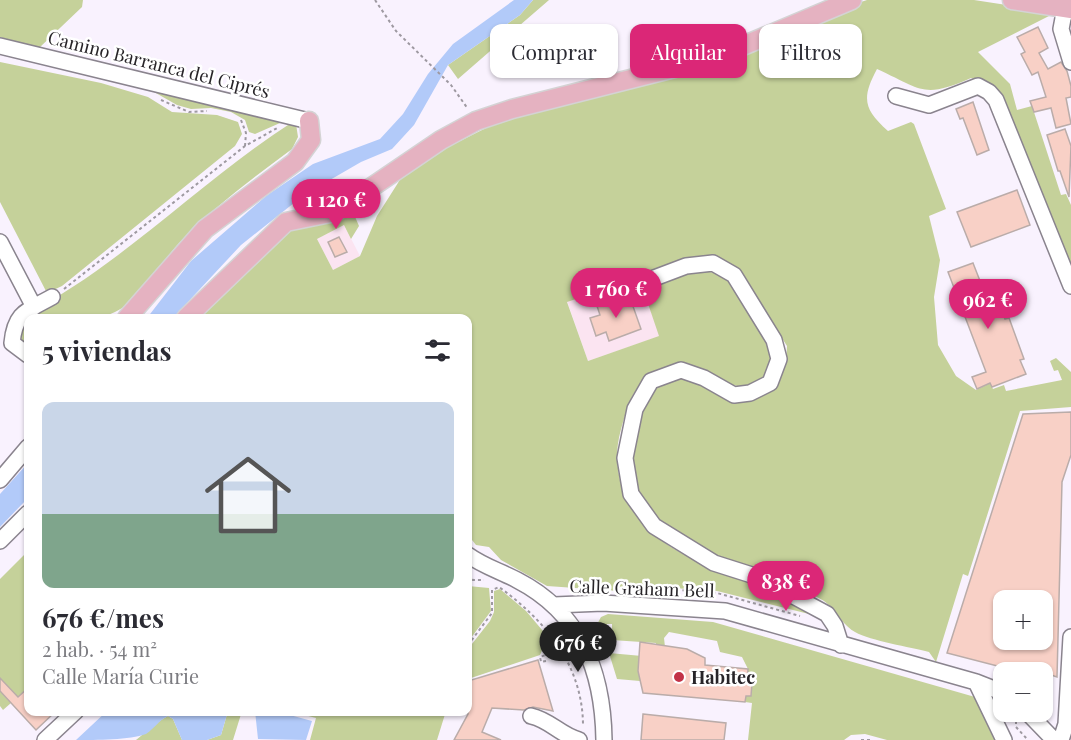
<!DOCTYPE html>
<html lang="es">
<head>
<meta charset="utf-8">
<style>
	body { margin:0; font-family:"Playfair Display",serif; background:#f7f7f7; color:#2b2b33; height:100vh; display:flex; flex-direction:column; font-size:22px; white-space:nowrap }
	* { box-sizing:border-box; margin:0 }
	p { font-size:20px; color:#7c7c81 }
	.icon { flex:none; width:33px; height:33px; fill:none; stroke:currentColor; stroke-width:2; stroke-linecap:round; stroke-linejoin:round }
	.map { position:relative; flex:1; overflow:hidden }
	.sheet { position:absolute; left:24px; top:314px; width:448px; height:402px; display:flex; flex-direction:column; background:#fff; border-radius:12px; box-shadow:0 2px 4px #0004 }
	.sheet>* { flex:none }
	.hud { position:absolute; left:490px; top:24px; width:490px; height:54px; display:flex; gap:12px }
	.tools { position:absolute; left:993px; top:590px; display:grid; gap:12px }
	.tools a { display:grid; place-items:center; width:60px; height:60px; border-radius:12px; background:#fff; box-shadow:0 2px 4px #0004; font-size:30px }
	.price { position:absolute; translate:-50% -51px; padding:0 14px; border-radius:21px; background:#db2777; color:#fff; font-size:20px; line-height:39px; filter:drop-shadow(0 2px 3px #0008) }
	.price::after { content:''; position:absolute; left:50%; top:36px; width:18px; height:14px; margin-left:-9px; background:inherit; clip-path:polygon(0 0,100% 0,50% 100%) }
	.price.selected { background:#222; color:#fff }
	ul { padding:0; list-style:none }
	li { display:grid; align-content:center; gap:12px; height:318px; padding:0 18px }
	li span { display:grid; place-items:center; height:186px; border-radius:12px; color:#555 }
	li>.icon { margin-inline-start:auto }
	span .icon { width:108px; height:108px; fill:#fffc; stroke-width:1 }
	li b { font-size:26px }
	h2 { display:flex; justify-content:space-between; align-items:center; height:72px; padding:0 18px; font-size:26px }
	.tag { padding:0 21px; border-radius:12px; background:#fff; box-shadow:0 2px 4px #0004; font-size:21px; line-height:54px }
	.tag.selected { background:#db2777; color:#fff }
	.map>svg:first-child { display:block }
	.industrial { fill:#fbe4f1 }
	.green { fill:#c5d19a }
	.water { fill:#b2caf9 }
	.building { fill:#f8d0c6; stroke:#baaca9; stroke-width:1.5; fill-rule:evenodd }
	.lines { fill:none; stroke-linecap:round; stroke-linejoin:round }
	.minor-casing { stroke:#8a848e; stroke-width:18 }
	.major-casing { stroke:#d4d3d4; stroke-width:21 }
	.path { stroke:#9e99a1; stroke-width:2; stroke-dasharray:3 3; stroke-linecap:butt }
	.minor { stroke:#fff; stroke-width:15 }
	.major { stroke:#e5b2c1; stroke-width:18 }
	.poi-dot { fill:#c23247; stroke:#fff; stroke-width:2 }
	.labels { text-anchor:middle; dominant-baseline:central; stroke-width:5; stroke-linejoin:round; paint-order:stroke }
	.street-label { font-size:18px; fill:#272428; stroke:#fff }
	.poi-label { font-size:18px; font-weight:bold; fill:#272428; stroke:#fff; text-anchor:start }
</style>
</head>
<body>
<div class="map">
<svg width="1071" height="740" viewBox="0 0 1071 740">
	<rect width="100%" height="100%" fill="#f9f2fe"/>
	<path class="industrial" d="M344,225L360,256L333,270L317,239Z
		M638,276L660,336L588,361L567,301Z"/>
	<path class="green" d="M0,0H83L82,7L39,48L0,37Z
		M533,0H549L458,79L448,65L520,15Z
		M867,0H974L1047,11L1049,16L978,52L1010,84L1017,110L1032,106L1061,195L1066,194L1071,205V277L988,85L971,78C923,99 923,90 877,69C861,99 864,109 888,131L911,122L914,124L946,209L929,216L940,260L934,297L938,345L956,376L976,390L990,383L993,389L1004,385L1006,391L1062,380L1058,370L1054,371L1050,361L1056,358L1071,372V407L1020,411L968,576L963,574L936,662L929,652C910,647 871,641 855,632C845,627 837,613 830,606C824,600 817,597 810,594C762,568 701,559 659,520C647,509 638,494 635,477C630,448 641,375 682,378C700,380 719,396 736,402L779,381L786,363L787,346L743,277L699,258L567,302L588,361L659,336L643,289C662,282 688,269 709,272C713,272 722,275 726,277C734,283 770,345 771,355C771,359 768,369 766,373C744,405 709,370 683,366C657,361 637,383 629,404C623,421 617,439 617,457C621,564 745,567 813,615L717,591L629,585L618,591L547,586L501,560L489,547L476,545L468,535V318H201L222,291L285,230L353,212L359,226L351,239L344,225L317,239L333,270L360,256L377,216L403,175L420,161L496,123Z
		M0,50L276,119L280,123L255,134L249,132L245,120L231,112L211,108L191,109L177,105L147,88L0,54Z
		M0,62L101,83L148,97L172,112L217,115L238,122L242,134L235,146L62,286L47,293L0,202Z
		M291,123L296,124L298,137L292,149C253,178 214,207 180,242C161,262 140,301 115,312C91,324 55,318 28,318V347L19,336L23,316C121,266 198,183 291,123Z
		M28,551V711H56L36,730L11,703L3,710L0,706V579Z
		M468,586L489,588L491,611L468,642Z
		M500,589L526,611L548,637L540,655L468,679V649L490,621L494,612V591Z
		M608,614L713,622L975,697L996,740H887L865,734L851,735L844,740H748L752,703L745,702L746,696H751L752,684L747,683L748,669L742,657L720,652L717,641L669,632L664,638L665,647L656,646V643L612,640V624H607L606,636L600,635L595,628L601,617Z
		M609,653L642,656L638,662L640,681L617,679Z
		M228,711H242L233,740H207L221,735Z
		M289,711H446L437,740H310L316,718Z
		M168,716L173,719L182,740H136C146,732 156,722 168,716Z"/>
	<path class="water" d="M514,0H533L520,15L448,65L414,125L392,149L361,162L304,195L241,245L173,318H147L191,261L266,196L313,164L380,139L403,114L428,74L453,44Z
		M28,463V498L0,527V494Z
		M107,711H228L221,735L207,740H182L173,719L168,716C158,721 155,728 146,734C130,740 96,740 76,740Z
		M255,711H275L312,721L306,740L258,739Z"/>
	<path class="building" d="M1038,27L1048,48L1039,53L1048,69L1061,62L1067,71L1071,86V97L1066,98L1071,124L1056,128L1051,108L1034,112L1030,101L1046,97L1038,72L1032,75L1021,54L1025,52L1017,37Z
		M973,102L989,150L977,155L963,118L960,119L956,109Z
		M1065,129L1071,146L1069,197L1060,171H1058L1047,135Z
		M1017,190L1030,225L971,247L957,212Z
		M339,237L347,252L335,257L328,242Z
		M973,263L991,309L999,306L1005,319L1009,318L1024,359L1020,360L1026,374L992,387L990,383L977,389L972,377L986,372L948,272Z
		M629,295L641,329L609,341L606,332L596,336L590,318L600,315L597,306Z
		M1071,412V455L1062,482L1057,677L1042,672L1009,669L947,653L1023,414ZM1004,600H1042V639H1004Z
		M640,642L687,649L705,658V665L748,669L747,683H752L751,696H746L745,702L643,693L638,671Z
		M538,660L553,711L533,707L524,710L492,708L482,732L501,740H454L468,714V681Z
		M0,678L18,697L28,688V711H56L36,730L0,691Z
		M643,714L726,723L724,740H641Z"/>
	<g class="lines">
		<defs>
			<path id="minor" d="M1065,8L1061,29L1071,62
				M0,46L309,121
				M896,96L929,105L978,86L989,92L996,100L1071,286
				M0,242L34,307
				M641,283L686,266L713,263L734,275L774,340L779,359L770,383L750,393L734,395L704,378L681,370L651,381L635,409L625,458L631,494L654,526L714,563L758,577L827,614L835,626L841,645
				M28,355L12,343C15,312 27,311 52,297
				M0,480L28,447
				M0,541L28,513
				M468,555C483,566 500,571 517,580C581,613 603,671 604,740
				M554,605L603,603L725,611L976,682L1004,693
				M976,682L1004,740
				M1026,711L1054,740
				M531,716C550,720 560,735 579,740
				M45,740L76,711
				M1061,740L1066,724L1071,637"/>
			<path id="major" d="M1012,0L1071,9
				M127,318L205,229L295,162L311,140L309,121
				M186,318L286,222L335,212L441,140L476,121L512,109L714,58L852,0"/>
		</defs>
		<use href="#minor" class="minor-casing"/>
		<use href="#major" class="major-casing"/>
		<path class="path" d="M375,0L396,31L451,85L468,109
			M161,100L189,112L207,111
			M241,120L246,133L245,146
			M64,289L245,146L279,127
			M468,575L473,580H484
			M624,590L629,586L717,593L800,616
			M548,629L554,626
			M468,645L492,613V590L499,587C546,621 583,666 583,726
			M546,661L541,662L540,657L554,652L557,629
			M1016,721V727L1028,740
			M861,740H870"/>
		<use href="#minor" class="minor"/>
		<use href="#major" class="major"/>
	</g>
	<circle class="poi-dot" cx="679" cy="677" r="6"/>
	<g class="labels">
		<g class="street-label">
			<text transform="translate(159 64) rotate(14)">Camino Barranca del Ciprés</text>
			<text transform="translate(642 588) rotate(2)">Calle Graham Bell</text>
		</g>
		<g class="poi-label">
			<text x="691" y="677">Habitec</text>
		</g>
	</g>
</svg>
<div class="tools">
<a>+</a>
<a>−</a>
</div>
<b class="price" style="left:336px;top:230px">1 120 €</b>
<b class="price" style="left:616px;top:319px">1 760 €</b>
<b class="price" style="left:988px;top:330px">962 €</b>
<b class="price" style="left:786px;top:612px">838 €</b>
<b class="price selected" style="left:578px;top:673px">676 €</b>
<div class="hud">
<a class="tag">Comprar</a>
<a class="tag selected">Alquilar</a>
<a class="tag">Filtros</a>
</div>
<section class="sheet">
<h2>5 viviendas<svg class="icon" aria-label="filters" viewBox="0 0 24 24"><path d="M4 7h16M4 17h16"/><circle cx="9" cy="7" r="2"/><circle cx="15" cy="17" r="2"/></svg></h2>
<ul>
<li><span style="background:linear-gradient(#c9d6e8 60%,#7fa58c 0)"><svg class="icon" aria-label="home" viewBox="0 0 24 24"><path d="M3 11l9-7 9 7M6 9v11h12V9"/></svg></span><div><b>676 €/mes</b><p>2 hab. · 54 m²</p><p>Calle María Curie</p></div></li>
</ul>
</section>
</div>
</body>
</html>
